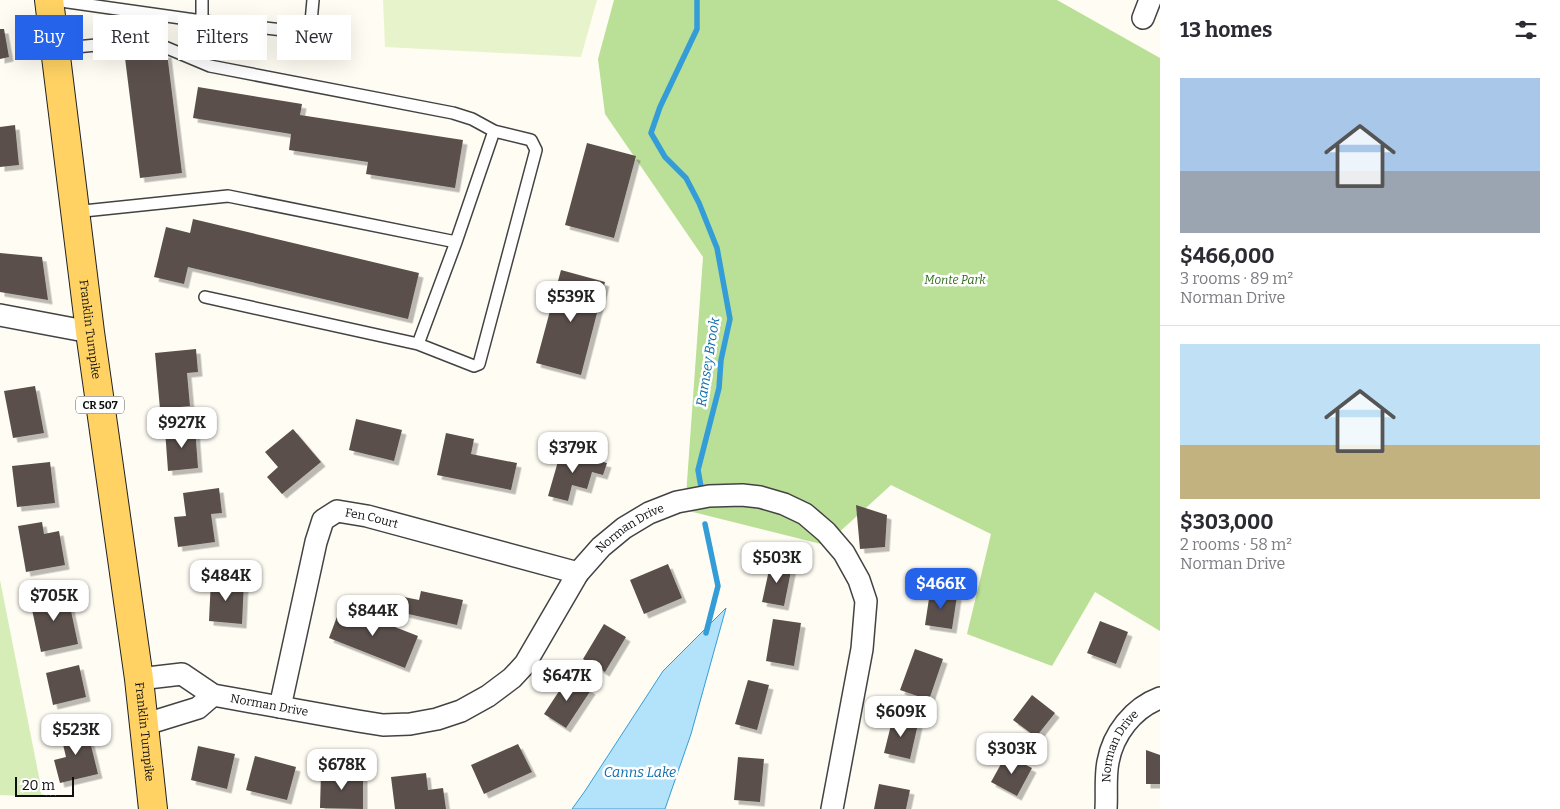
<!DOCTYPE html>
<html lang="en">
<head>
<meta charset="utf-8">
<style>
	body { margin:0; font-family:Bitter,serif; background:#f7f7f7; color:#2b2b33; height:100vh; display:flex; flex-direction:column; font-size:19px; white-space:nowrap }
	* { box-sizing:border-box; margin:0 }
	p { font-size:16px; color:#7c7c81 }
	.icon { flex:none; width:28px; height:28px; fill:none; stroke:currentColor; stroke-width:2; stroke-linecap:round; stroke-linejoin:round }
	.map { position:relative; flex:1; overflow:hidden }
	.drawer { display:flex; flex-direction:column; background:#fff; width:400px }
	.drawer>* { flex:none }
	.top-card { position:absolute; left:15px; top:15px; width:475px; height:45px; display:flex; gap:10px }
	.scale { position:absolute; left:15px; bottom:12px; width:59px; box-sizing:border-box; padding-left:5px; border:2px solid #101010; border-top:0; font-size:14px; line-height:18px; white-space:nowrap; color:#101010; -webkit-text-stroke:4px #fff; paint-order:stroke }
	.price { position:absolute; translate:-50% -42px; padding:0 11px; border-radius:10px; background:#fff; color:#222; font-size:16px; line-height:32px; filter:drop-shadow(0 1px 2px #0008) }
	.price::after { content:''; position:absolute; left:50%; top:30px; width:15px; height:11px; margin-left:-8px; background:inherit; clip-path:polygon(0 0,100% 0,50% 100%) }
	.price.active { background:#2563eb; color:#fff }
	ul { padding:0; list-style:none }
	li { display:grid; align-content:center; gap:10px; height:265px; padding:0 20px }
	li+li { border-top:1px solid #e1e1e2 }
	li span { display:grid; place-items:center; height:155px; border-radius:0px; color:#555 }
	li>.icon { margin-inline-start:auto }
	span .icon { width:90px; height:90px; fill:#fffc; stroke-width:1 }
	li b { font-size:21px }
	h2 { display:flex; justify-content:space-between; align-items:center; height:60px; padding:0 20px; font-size:21px }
	.tag { padding:0 18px; border-radius:0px; background:#fff; box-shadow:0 5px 20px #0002; font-size:18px; line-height:45px }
	.tag.active { background:#2563eb; color:#fff }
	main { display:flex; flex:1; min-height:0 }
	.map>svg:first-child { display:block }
	.green { fill:#d6edb8 }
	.forest { fill:#badf96 }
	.pitch { fill:#e7f4cb }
	.water { fill:#b3e3fb; stroke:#349dd8 }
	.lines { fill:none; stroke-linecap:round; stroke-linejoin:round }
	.stream { stroke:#349dd8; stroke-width:5.5 }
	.building { fill:#5a504b; filter:url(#shadow) }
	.lane-casing { stroke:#434343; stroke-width:14 }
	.street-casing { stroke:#434343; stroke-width:24 }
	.primary-casing { stroke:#212121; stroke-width:30 }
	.lane { stroke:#fff; stroke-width:11 }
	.street { stroke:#fff; stroke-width:21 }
	.primary { stroke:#ffd263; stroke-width:28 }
	.labels { text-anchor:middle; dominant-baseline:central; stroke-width:5; stroke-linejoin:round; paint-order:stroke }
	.shield { fill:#fff; stroke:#585858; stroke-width:1 }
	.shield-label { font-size:11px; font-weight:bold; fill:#101010 }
	.park-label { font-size:12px; font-style:italic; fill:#2f6e1a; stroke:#fff }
	.street-label { font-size:12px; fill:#101010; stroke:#fff }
	.water-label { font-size:14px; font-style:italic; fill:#0e6ead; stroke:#fff }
</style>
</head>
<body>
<main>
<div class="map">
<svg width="1160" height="809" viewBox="0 0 1160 809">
	<defs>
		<filter id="shadow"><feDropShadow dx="4.5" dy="4.5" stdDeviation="0" flood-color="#0004"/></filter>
	</defs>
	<rect width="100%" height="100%" fill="#fffcf3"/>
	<path class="green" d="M0,580L43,797L0,795Z"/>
	<path class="forest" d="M614,0H1057L1160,58V631L1095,592L1052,666L967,634L991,534L891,485L825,545L685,510L703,257L605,114L598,59Z"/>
	<path class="pitch" d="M383,0H597L581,57L385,47Z"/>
	<path class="water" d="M726,608L691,734L665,809H572L585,791L663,671Z"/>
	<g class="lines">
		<path class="stream" d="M697,0V29L660,107L651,133L665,157L686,178L699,203L717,248L730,319L721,360L719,388L698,470L701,487
			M705,524L718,586L706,633"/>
	</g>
	<path class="building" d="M0,29H4L9,57L0,59Z
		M167,53L182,173L140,178L125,58Z
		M198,87L302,104L300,115L463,140L455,188L366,174L368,162L289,150L291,134L193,118Z
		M15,125L19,165L0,167V127Z
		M587,143L636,156L614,238L565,225Z
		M193,219L419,273L408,319L188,267L184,284L154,277L166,227L190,233Z
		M0,253L42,257L48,300L0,292Z
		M561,270L605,282L581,375L536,363Z
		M196,349L198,372L187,373L190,406L160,409L155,353Z
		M35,386L44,433L13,438L4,391Z
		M356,419L402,430L394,461L349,450Z
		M195,427L198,468L168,471L165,430Z
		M293,429L321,462L282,494L267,477L278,467L265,452Z
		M446,433L474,439L471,454L517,463L511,490L437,475Z
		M561,451L607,463L603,475L592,472L587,489L572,485L568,501L548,496Z
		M50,462L55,503L17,507L12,466Z
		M219,488L222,513L211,514L215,542L178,547L174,517L186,516L183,493Z
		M856,505L887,515L885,547L860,549Z
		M42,522L44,534L59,531L65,565L26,572L18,526Z
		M771,561L792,566L784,606L762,602Z
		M668,564L682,598L644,614L630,580Z
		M211,579L244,582L242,624L209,621Z
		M421,591L463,600L457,625L395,611L399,596L419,600Z
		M67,592L78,644L41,652L30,600Z
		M930,592L957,596L952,629L925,625Z
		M341,606L418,636L405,668L329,638Z
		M773,619L801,623L794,666L766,661Z
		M1100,621L1128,632L1116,664L1087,653Z
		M604,624L626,637L605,672L583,659Z
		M915,649L943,659L929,700L900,690Z
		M79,665L86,697L53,705L46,673Z
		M569,676L591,690L566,728L544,714Z
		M748,680L769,685L757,730L735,724Z
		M1032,695L1055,713L1036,737L1013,720Z
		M893,717L918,724L910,759L884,753Z
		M86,725L98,774L60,783L54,760L66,757L60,732Z
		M518,744L532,772L484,794L471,765Z
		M198,746L235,754L227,789L191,780Z
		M1146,750L1160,755V784H1146Z
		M1006,755L1032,768L1017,796L991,782Z
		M255,756L296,767L287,800L246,790Z
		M738,757L764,759L760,802L734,800Z
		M321,772L363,773V809L320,808Z
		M426,773L428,790L443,788L446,809H395L391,777Z
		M879,784L910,790L906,809H874Z"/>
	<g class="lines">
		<defs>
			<path id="lane" d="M54,0L202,21V0
				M202,21L310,33L313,0
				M55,49L148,40L210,66L453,113L472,119L494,131L531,140L536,150L479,364L474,366L418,344
				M74,212L228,196L456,242
				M205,297L418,344L456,242L494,131"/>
			<g id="street">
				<path d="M1143,18L1150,0"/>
				<path d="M0,315L90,332"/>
				<path id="s1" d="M139,679L182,674L213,695L358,721L383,725L410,724L437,719L461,711L488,696L512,678L525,664L578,573L601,547L624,528L649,513L677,502L709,496L742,495L760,497L784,504L805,514L826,532L844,553L859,580L866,601L862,649L832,809"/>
				<path id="s2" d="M280,707L316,542L323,520L337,511L367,516L578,573"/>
				<path d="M143,725L198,708L213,695"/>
				<path id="s3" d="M1106,809C1107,794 1105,777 1108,762C1113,734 1133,708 1160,698"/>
			</g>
			<g id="primary">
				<path id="s4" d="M49,0L90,332L139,679L153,809"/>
			</g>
		</defs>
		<use href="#lane" class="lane-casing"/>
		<use href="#street" class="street-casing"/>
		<use href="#primary" class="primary-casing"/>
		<use href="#lane" class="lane"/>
		<use href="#street" class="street"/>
		<use href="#primary" class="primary"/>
	</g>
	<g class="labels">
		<rect class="shield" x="76" y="396.5" width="48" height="17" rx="4"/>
		<g class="shield-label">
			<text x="100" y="405">CR 507</text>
		</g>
		<g class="park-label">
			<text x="955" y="280">Monte Park</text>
		</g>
		<g class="street-label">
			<text stroke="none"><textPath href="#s4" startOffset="332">Franklin Turnpike</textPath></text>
			<text stroke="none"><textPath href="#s2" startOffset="244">Fen Court</textPath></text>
			<text stroke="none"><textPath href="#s1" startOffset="588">Norman Drive</textPath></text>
			<text stroke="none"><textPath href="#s1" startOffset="138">Norman Drive</textPath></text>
			<text stroke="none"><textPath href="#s4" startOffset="738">Franklin Turnpike</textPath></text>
			<text stroke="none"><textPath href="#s3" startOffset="66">Norman Drive</textPath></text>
		</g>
		<g class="water-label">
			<text transform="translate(708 362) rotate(-81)">Ramsey Brook</text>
			<text x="640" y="772">Canns Lake</text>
		</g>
	</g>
</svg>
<div class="scale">20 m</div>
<b class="price" style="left:571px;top:323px">$539K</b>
<b class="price" style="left:182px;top:449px">$927K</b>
<b class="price" style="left:573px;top:474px">$379K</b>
<b class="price" style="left:777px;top:584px">$503K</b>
<b class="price" style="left:226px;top:602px">$484K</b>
<b class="price active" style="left:941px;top:610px">$466K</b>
<b class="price" style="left:54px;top:622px">$705K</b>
<b class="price" style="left:373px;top:637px">$844K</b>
<b class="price" style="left:567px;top:702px">$647K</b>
<b class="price" style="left:901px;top:738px">$609K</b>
<b class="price" style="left:76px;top:756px">$523K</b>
<b class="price" style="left:1012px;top:775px">$303K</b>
<b class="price" style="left:342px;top:791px">$678K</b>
<div class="top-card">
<a class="tag active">Buy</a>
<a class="tag">Rent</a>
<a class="tag">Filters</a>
<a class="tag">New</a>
</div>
</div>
<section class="drawer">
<h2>13 homes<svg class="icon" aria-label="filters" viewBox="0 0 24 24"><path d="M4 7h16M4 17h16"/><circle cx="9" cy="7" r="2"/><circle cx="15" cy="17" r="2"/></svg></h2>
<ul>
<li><span style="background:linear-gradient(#a9c7e8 60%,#9aa5b1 0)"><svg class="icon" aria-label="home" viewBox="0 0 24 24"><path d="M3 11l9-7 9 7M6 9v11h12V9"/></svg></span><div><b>$466,000</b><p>3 rooms · 89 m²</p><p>Norman Drive</p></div></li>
<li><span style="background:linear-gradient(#bfe0f5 65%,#c2b280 0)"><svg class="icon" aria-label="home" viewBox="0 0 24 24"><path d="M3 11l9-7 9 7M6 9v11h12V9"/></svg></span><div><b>$303,000</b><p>2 rooms · 58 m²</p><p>Norman Drive</p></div></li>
</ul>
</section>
</main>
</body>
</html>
